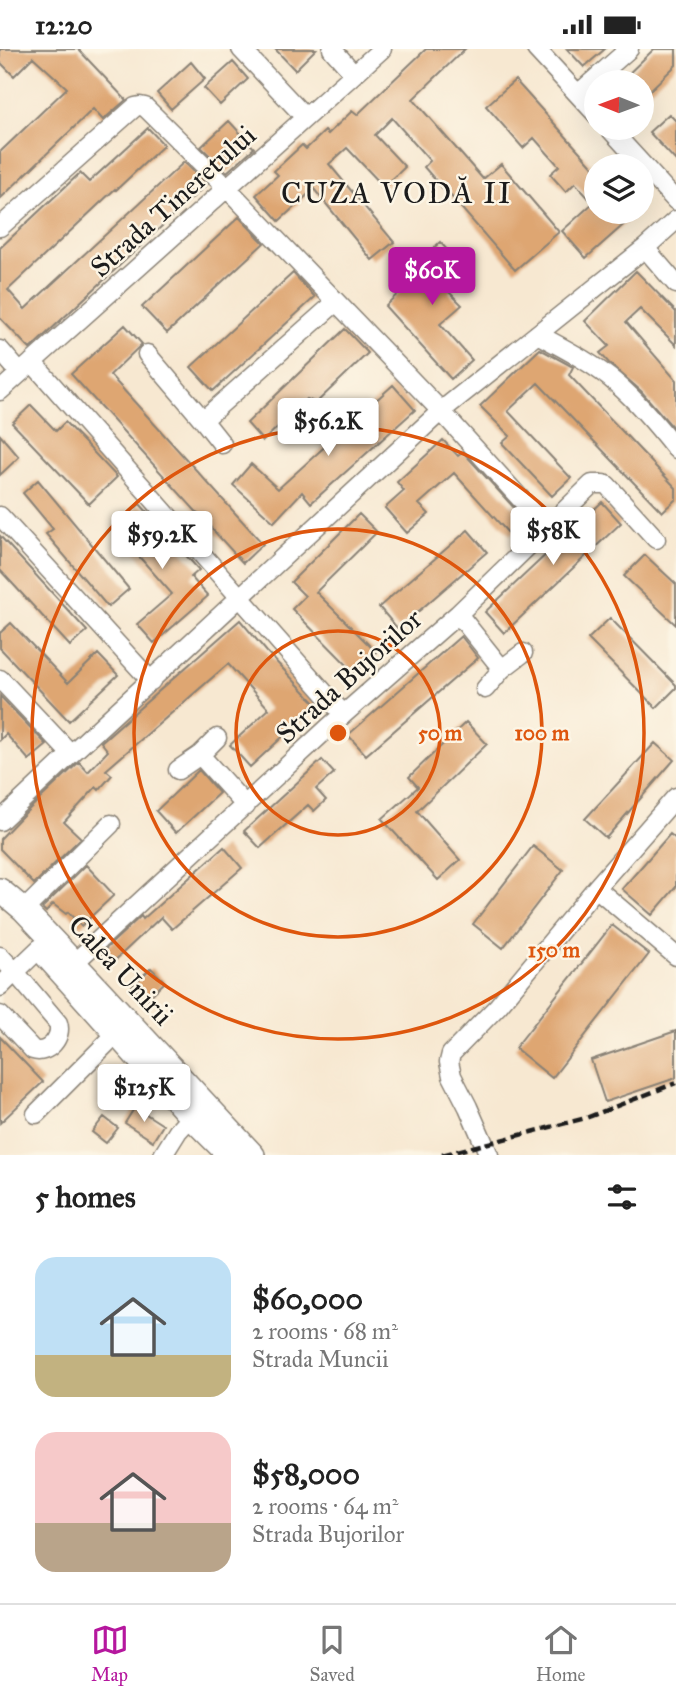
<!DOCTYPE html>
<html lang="en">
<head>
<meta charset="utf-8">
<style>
	body { margin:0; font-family:"IM FELL Great Primer",serif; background:#f2f2f2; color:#222; height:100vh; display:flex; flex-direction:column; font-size:26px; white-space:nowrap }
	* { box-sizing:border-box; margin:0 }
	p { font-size:23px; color:#767676 }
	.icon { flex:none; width:38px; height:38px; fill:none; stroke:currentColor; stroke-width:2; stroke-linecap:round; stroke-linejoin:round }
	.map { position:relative; height:1106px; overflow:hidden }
	.drawer { display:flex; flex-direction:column; background:#fff; flex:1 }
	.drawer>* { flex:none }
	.needle { width:46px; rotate:271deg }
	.tools { position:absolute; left:584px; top:21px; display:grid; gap:14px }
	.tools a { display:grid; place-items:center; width:70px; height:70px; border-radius:50%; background:#fff; box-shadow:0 7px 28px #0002; font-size:35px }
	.price { position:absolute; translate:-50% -60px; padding:0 16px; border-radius:7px; background:#fff; color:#222; font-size:23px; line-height:46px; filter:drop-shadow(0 2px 4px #0008) }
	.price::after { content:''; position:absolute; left:50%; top:42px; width:21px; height:16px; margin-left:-10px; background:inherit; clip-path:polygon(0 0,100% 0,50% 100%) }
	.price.selected { background:#b5179e; color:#fff }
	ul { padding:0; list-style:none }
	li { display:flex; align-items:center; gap:21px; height:175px; padding:0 35px }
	li span { display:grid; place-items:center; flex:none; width:196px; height:140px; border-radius:21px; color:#555 }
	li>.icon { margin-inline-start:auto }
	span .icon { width:84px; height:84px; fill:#fffc; stroke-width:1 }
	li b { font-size:30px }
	h2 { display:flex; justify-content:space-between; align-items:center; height:84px; padding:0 35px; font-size:30px }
	.status { display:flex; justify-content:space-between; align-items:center; height:49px; padding:0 35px; background:#fff; direction:ltr }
	.status svg { height:19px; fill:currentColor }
	.dock { display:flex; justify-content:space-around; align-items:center; height:98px; border-top:2px solid #e0e0e0; background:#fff; font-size:19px; color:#767676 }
	.dock a { display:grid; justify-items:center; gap:4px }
	.dock .selected { color:#b5179e }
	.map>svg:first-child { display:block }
	.building { fill:#dea672 }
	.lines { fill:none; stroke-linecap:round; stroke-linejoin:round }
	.minor-casing { stroke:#8a8276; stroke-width:21 }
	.major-casing { stroke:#8a8276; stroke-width:26 }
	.minor { stroke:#fff; stroke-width:18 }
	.major { stroke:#fff; stroke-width:23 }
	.rail { stroke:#1c1c1c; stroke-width:4.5; stroke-dasharray:10 5; stroke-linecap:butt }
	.ring { fill:none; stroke:#de560d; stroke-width:3.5 }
	.labels { text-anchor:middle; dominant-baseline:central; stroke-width:5; stroke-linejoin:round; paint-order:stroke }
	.street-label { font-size:28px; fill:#1c1c1c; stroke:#fcf5e5 }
	.neighbourhood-label { font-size:30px; letter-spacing:2px; fill:#1c1c1c; stroke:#fcf5e5 }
	.centre { fill:#de560d; stroke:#fcf5e5; stroke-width:3.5 }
	.ring-label { font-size:21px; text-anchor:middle; font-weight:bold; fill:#de560d; stroke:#fcf5e5; stroke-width:5; stroke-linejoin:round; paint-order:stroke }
</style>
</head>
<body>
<div class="status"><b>12:20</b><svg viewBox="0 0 49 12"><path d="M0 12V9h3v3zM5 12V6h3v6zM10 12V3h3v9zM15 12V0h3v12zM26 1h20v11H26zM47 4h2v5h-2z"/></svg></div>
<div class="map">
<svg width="676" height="1106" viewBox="0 0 676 1106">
	<rect width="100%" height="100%" fill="#fcf5e5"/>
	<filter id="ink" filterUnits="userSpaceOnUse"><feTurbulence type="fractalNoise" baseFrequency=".0143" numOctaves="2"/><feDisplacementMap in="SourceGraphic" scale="14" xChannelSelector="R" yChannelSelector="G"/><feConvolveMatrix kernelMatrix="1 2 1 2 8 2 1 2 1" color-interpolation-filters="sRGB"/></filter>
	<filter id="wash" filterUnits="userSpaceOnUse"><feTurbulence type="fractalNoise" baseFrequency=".00686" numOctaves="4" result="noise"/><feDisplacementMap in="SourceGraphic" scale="28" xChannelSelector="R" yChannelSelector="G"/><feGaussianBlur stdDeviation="1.57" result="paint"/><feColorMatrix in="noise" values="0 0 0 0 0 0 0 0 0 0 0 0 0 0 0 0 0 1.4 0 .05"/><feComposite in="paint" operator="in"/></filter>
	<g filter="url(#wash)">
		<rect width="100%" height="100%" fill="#f7e8d1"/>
		<g id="blocks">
			<path class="building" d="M0,0H78L126,51L103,71L93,60L0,150V103L67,39L33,8L14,27L0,13Z
				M275,0H316L295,21Z
				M426,0H465L413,50L483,130L501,115L559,183L515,221L445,140L444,141L424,118L430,112L392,69L375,86L405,118L384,138L347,99L329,115L394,193L372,211L314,140L279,172L256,146L278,126L274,122L302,96L306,100L325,82L328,85L352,62L357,66Z
				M567,0H605L584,18Z
				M654,0H676V16L642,49V33H620Z
				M191,13L205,30L171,60L157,44Z
				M233,13L248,30L220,56L204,39Z
				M515,31L597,122V163H638L586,209L562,182L593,154L575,134L566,143L550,125L559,117L534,89L523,99L486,57Z
				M669,65L676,72V112L649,83Z
				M229,72L254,99L227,123L201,98Z
				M148,79L164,96L116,141L115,140L8,241L25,260L184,113L207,135L30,300L0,269V199L80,124L89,133Z
				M239,168L264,194L167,284L142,258Z
				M440,193L469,225L449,243L462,256L440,275L472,311L451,330L385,257L403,240L397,233Z
				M636,222L676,263V296L640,260L626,273L676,331V382L641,342L609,314L600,304L609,297L585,272Z
				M293,224L315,248L213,342L191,318Z
				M125,276L142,295L110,326L263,495L243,514L71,325Z
				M345,280L368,304L316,354L307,350L263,392L247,374Z
				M540,300L573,318L569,326L676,439V450L662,463L538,334L508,362L571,429L552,447L502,394L510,387L480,357Z
				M393,336L415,361L311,454L302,443L274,473L233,436L251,415L278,440Z
				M31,356L56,382L65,373L117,428L89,455L12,374Z
				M0,386L19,408L0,426Z
				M443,391L458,407L463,403L526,472L510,486L454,424L419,455L429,465L407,484L385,459L404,442L397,433Z
				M38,431L129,540L108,558L46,485L53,480L23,444Z
				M602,453L621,474L504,584L485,563Z
				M140,455L199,521L191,528L208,547L154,594L137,575L172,545L113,478Z
				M359,465L377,483L316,543L376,603L355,624L292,560L305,547L291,533Z
				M468,481L487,503L398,580L379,558Z
				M0,487L87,582L70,597L0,521Z
				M645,506L676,535V576L624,527Z
				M610,569L676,636V639L656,659L588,590Z
				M240,571L267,603L317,656L250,718L230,696L269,660L228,615L106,721L112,726L99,741L96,738L64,773L81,789L34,835L0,800V790L22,767L79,713L88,723L108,702L101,693Z
				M11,574L68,634L98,605L118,626L69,672L0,599V584Z
				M461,587L478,609L366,706L348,686Z
				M0,647L47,696L29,711L6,685L0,691Z
				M466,673L487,695L417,762L460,811L438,831L382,770L418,738L409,728Z
				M655,694L674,711L606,789L585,770Z
				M322,711L334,724L316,740L326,751L314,762L308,756L260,799L244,782Z
				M199,721L219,744L176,784L156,762Z
				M670,785L676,790V838L652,866L622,840Z
				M533,797L563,821L503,899L473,875Z
				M224,798L242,819L172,880L161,868L110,916L100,905L141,867L143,870Z
				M86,816L114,846L81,877L68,863L66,865L53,855L46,863L42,859Z
				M612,876L649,905L552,1029L515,999Z
				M151,919L165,933L146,951L132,937Z
				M676,982V1029L605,1053L591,1011Z
				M0,988L43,1033L0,1074Z
				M135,1058L163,1076L153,1092L125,1074Z
				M104,1068L118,1079L106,1094L92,1083Z"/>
		</g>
	</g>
	<g filter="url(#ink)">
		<use href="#blocks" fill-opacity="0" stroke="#8a8276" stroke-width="2"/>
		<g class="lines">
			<defs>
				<path id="minor" d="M241,0L305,68
					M332,0L354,25
					M536,0L597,66
					M578,45L629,0
					M609,79L676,152
					M0,178L135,58L140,57L145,58L227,139L441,362L547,479
					M645,199L676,235
					M537,285C565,300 593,314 617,335C639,354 658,377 676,400
					M0,301L20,324
					M147,305L203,371L222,395
					M32,313L343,665
					M0,342L382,0
					M203,371L336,253
					M0,467L151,632
					M458,565L502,620
					M0,630L71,705
					M485,640L502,620L523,604
					M200,706L246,757
					M178,721L200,706L217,689
					M0,772L71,705L441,362L645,199L676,171
					M596,839L676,907
					M24,861L111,775
					M0,907L15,923L40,899
					M74,914L328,679L458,565L592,435H603L607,436L656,490
					M0,938L15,923L58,974C63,988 48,1006 33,1001L0,966
					M36,1065L116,985
					M163,1106L178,1082L199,1059
					M489,1106L468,1058L452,1027L449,1013L451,1005L498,957L596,839L676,748"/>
				<path id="major" d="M0,841L24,861L74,914L253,1106
					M42,902L190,1067L229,1106"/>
			</defs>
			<use href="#minor" class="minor-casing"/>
			<use href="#major" class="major-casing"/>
			<use href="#minor" class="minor"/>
			<use href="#major" class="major"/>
			<path class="rail" d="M442,1106L586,1069L676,1034"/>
		</g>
	</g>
	<g class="ring">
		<circle cx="338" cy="684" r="102"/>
		<circle cx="338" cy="684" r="204"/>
		<circle cx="338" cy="684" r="306"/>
	</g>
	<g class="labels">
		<g class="street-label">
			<text transform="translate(173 152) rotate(-42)">Strada Tineretului</text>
			<text transform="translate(349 627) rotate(-42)">Strada Bujorilor</text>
			<text transform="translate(121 921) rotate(47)">Calea Unirii</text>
		</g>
		<g class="neighbourhood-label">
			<text x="397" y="144">CUZA VODĂ II</text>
		</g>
	</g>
	<circle cx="338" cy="684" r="10" class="centre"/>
	<g class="ring-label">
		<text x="440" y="691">50 m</text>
		<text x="542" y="691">100 m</text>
		<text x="554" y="908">150 m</text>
	</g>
</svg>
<div class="tools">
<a><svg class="needle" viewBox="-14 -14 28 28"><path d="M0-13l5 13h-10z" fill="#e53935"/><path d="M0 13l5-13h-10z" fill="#767676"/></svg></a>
<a><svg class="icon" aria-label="layers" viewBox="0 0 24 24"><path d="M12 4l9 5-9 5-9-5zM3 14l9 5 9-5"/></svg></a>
</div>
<b class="price selected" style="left:432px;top:258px">$60K</b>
<b class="price" style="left:328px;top:409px">$56.2K</b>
<b class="price" style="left:553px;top:518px">$58K</b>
<b class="price" style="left:162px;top:522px">$59.2K</b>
<b class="price" style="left:144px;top:1075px">$125K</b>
</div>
<section class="drawer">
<h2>5 homes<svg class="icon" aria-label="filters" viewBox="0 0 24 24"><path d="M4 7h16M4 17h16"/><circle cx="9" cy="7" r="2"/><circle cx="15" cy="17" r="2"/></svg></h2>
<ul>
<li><span style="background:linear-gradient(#bfe0f5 70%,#c2b280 0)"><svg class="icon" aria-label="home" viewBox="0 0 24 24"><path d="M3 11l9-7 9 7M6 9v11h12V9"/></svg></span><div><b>$60,000</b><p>2 rooms · 68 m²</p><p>Strada Muncii</p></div></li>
<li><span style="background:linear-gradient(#f6c9c9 65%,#b9a48a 0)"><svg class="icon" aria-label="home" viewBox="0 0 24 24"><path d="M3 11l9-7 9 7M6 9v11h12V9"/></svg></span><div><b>$58,000</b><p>2 rooms · 64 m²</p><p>Strada Bujorilor</p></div></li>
</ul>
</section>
<nav class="dock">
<a class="selected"><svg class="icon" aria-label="map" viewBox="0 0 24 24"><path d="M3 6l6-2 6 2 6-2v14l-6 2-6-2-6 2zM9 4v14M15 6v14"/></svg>Map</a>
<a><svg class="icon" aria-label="saved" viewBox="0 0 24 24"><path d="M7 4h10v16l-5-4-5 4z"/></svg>Saved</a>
<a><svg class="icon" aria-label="home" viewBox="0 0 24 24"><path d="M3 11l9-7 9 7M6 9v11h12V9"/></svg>Home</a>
</nav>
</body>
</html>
